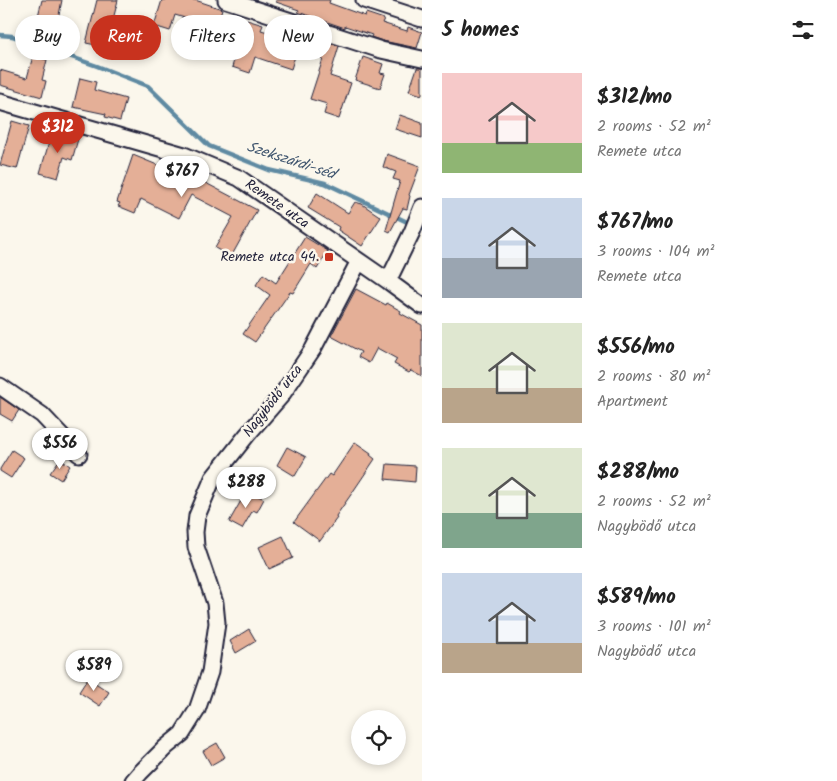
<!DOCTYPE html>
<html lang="en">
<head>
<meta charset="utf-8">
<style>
	body { margin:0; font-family:Kalam,sans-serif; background:#f6f6f6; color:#222; height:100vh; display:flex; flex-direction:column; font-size:19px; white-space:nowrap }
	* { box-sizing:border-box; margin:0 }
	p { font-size:16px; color:#767676 }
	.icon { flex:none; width:28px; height:28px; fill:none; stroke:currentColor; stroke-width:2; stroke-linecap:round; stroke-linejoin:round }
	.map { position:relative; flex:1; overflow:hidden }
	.drawer { display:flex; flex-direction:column; background:#fff; width:415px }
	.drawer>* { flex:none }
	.top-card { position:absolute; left:15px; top:15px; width:331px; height:45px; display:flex; gap:10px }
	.controls { position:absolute; left:351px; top:710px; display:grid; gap:10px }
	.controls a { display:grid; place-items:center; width:55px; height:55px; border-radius:50%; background:#fff; box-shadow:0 2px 8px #0003; font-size:25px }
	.price { position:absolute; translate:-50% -42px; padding:0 11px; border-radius:18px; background:#fff; color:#222; font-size:16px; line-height:32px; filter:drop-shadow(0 1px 2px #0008) }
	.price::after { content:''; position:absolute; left:50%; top:30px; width:15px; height:11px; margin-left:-8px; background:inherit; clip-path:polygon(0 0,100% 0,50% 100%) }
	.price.on { background:#c8321e; color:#fff }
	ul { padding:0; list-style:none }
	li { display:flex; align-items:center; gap:15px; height:125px; padding:0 20px }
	li span { display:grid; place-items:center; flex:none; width:140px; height:100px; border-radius:0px; color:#555 }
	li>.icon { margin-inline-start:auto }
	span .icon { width:60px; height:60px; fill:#fffc; stroke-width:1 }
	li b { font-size:21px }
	h2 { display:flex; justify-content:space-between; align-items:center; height:60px; padding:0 20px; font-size:21px }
	.tag { padding:0 18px; border-radius:22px; background:#fff; box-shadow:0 2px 8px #0003; font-size:18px; line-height:45px }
	.tag.on { background:#c8321e; color:#fff }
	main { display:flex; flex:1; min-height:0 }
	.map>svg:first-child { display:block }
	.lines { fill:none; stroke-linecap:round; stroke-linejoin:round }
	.stream { stroke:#5e8aa2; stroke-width:4.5 }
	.building { fill:#e4af97; stroke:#22223b }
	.minor-casing { stroke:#22223b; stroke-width:19 }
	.minor { stroke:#fbf7ec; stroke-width:15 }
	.poi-dot { fill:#c8321e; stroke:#fbf7ec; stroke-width:2 }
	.labels { text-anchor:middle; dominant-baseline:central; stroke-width:5; stroke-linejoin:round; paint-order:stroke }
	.street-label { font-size:14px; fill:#22223b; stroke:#fbf7ec }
	.poi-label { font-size:14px; fill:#22223b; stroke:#fbf7ec; text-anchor:end }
	.water-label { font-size:15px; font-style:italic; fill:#40566f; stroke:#fbf7ec }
</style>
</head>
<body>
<main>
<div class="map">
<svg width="422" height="781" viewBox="0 0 422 781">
	<rect width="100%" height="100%" fill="#fbf7ec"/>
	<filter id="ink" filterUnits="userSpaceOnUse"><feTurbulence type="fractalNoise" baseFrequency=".02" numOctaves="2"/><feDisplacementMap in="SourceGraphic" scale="10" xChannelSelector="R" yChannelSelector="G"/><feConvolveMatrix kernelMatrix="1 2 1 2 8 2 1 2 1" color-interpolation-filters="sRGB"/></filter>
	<g filter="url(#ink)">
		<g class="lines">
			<path class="stream" d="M0,35L12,36L97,66L148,86L209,146L269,170L325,183L422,229"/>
		</g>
		<path class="building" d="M42,0H62L58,20L38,16Z
			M97,0H118L106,47L86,43Z
			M162,0H195L222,9L218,21L221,22L220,26L243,32L247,20L263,25L261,30L285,37L286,31L328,45L329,43L339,46L330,76L351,83L339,119L324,114L327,104L310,99L323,59L297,50L291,69L255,57L250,73L232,67L239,44L195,31L198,22L175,15L170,31L154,26Z
			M276,0H330L329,3L365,16L366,13L384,19L382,23L407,31L408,27L422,32L417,48L383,41L371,37L372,35L345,26V28L298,12L299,10L276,2Z
			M33,56L47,60L42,80L46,81L42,97L0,85V70L27,78Z
			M363,57L383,64L380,73L385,74L380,88L355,80Z
			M417,68H422V95L409,91Z
			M80,78L96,82L94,90L126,99L120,121L105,117L106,114L73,107Z
			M400,115L422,123V138L395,129Z
			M12,121L29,126L17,169L0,165Z
			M52,132L78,139L72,160L64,157L58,178L40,173Z
			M387,154L420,166L409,195L410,196L407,209L403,208L390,232L386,230L400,181L393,179L396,172L383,167Z
			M133,155L179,174L181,170L257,210L231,257L215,248L233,217L191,195L179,218L141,199L135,213L118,206L120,203L117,202Z
			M317,193L348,213L355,202L362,204L381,217L362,246L338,230L339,227L308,208Z
			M305,237L328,251L317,269L311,264L293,293L290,292L255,342L243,334L270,295L256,285L263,274L276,283Z
			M356,289L386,305L387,303L401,311L400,313L422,325V376L411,370L409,372L394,364L397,359L377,348L369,363L358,357L361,352L331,336Z
			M0,397L19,410L12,421L0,414Z
			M355,442L371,453L370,455L375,459L350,496L336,516L337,518L320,541L294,522L329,474L332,476Z
			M287,447L306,457L295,476L277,465Z
			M12,450L24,458L11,478L0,471V469Z
			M60,459L70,466L61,480L50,473Z
			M387,464L416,466L415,482L385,479Z
			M247,490L264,499L257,512L253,510L242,529L229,522Z
			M283,536L293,558L269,569L259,547Z
			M249,629L256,641L236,653L230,641Z
			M88,678L109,692L100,706L79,692Z
			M217,743L225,757L211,765L203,751Z"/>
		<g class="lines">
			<defs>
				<path id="minor" d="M226,0L381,50L422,59
					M364,0L422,19
					M0,102L184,155L239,178L388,281L422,306
					M388,281L412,232L422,207
					M0,386L42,415L79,454
					M133,781L140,773L166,747L182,734L197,710L210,672L217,623L215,603L196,547L195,532L197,516L213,478L247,435L281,396L313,349L359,261"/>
			</defs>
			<use href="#minor" class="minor-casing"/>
			<use href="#minor" class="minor"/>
		</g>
	</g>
	<rect class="poi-dot" x="324" y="252" width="10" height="10" rx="2.5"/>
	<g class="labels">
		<g class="street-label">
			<text transform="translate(277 204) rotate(35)">Remete utca</text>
			<text transform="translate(273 401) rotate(-52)">Nagybödő utca</text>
		</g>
		<g class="poi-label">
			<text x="319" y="257">Remete utca 44.</text>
		</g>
		<g class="water-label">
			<text transform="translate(291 161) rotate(18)">Szekszárdi-séd</text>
		</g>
	</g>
</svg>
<div class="controls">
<a><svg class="icon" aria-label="locate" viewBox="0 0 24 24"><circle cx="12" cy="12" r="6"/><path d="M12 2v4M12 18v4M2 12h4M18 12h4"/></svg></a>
</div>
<b class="price on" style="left:58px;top:154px">$312</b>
<b class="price" style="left:182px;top:198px">$767</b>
<b class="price" style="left:60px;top:470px">$556</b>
<b class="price" style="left:246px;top:509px">$288</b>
<b class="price" style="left:94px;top:692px">$589</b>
<div class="top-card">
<a class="tag">Buy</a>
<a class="tag on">Rent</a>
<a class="tag">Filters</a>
<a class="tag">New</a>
</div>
</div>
<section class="drawer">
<h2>5 homes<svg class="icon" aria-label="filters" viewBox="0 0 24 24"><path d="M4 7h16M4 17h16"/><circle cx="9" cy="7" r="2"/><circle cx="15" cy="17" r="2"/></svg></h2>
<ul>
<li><span style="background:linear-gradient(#f6c9c9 70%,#8fb573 0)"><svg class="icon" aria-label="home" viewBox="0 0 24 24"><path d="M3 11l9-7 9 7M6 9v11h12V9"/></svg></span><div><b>$312/mo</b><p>2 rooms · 52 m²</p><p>Remete utca</p></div></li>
<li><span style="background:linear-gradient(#c9d6e8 60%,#9aa5b1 0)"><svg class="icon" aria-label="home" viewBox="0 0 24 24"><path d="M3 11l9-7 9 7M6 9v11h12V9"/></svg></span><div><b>$767/mo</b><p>3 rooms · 104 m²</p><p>Remete utca</p></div></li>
<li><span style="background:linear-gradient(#dfe7d0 65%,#b9a48a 0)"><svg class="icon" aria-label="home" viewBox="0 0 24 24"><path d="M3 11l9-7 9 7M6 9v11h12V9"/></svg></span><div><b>$556/mo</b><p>2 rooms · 80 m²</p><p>Apartment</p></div></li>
<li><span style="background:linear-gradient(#dfe7d0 65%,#7fa58c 0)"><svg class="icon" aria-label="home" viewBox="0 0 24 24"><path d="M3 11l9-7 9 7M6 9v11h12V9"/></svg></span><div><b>$288/mo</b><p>2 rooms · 52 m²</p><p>Nagybödő utca</p></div></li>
<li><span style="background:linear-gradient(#c9d6e8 70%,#b9a48a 0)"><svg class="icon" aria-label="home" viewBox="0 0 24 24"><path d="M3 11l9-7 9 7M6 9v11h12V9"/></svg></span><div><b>$589/mo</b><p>3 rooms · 101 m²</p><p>Nagybödő utca</p></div></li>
</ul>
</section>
</main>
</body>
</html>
